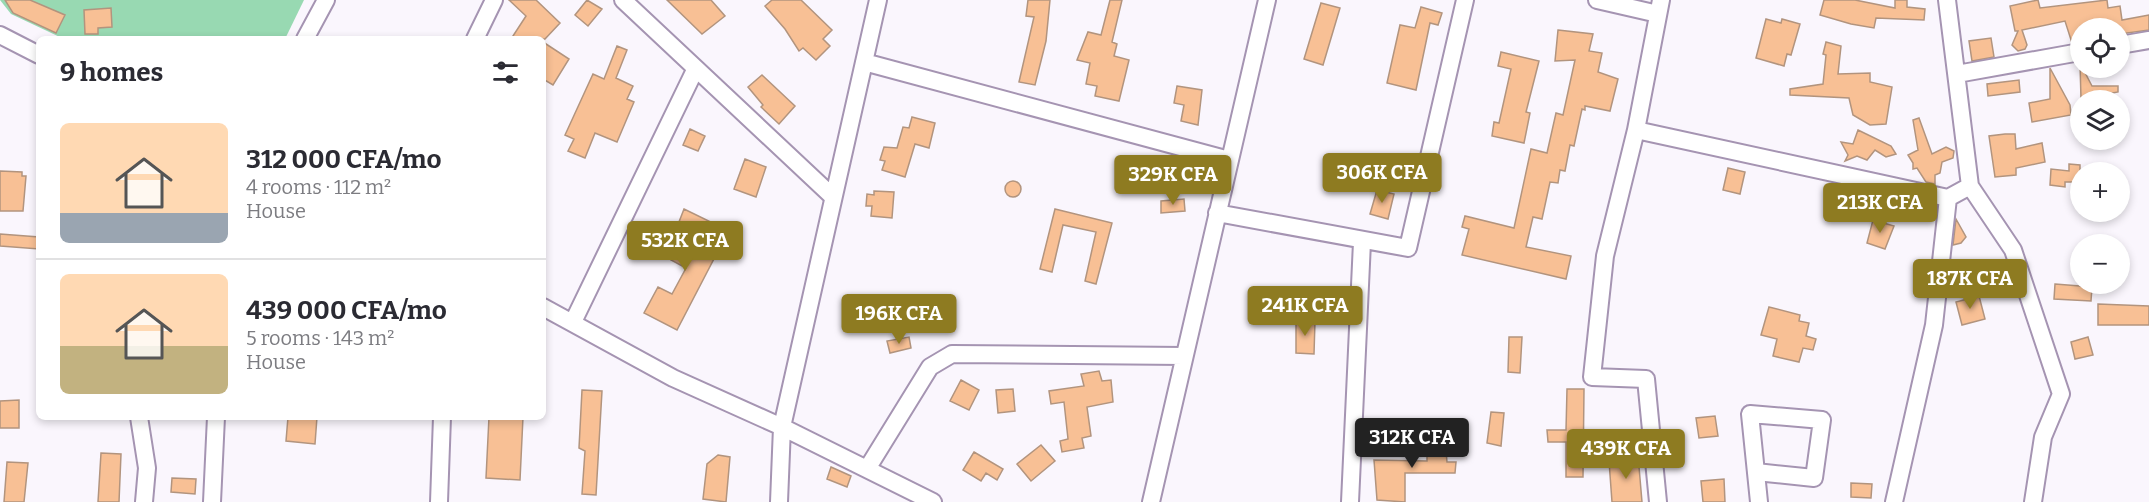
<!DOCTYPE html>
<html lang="en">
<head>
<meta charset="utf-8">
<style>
	body { margin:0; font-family:Bitter,serif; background:#f2f2f3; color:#2b2b33; height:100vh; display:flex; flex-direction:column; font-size:22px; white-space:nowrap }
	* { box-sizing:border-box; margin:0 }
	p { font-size:20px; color:#7c7c81 }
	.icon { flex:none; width:33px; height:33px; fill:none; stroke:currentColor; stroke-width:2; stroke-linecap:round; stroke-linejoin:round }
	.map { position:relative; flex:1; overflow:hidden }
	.panel { position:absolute; left:36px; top:36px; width:510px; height:384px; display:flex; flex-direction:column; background:#fff; border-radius:9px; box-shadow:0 3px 9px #0003 }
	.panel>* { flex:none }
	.controls { position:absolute; left:2070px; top:18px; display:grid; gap:12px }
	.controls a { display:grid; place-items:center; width:60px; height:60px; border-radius:50%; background:#fff; box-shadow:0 3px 9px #0003; font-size:30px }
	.price { position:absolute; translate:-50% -51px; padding:0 14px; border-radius:6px; background:#8e7b21; color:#fff; font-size:20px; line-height:39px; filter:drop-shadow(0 2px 3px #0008) }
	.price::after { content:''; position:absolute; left:50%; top:36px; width:18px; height:14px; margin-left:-9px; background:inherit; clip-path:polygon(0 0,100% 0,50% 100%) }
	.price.active { background:#222; color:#fff }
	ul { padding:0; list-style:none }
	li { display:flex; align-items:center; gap:18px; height:150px; padding:0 24px }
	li+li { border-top:2px solid #e1e1e2 }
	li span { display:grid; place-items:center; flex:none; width:168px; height:120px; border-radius:9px; color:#555 }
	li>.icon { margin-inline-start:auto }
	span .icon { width:72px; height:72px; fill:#fffc; stroke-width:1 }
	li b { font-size:26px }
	h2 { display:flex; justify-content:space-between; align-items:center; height:72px; padding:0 24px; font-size:26px }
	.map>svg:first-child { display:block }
	.green { fill:#98d9b2 }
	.building { fill:#f8c095; stroke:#b2947e; stroke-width:1.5 }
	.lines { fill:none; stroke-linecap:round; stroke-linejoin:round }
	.minor-casing { stroke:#a594b2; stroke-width:20 }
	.minor { stroke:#fff; stroke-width:16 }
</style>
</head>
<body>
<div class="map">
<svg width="2149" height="502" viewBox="0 0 2149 502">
	<rect width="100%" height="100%" fill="#faf6fd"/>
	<path class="green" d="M0,0H304L285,39H64L11,14Z"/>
	<path class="building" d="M5,0H30L65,15L56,33L13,13Z
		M509,0H536L560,23L545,39H511L526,16Z
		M587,0L602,9L588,26L575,15Z
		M667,0H711L725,16L702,34Z
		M772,0H801L832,30L823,39L830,46L816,60L803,48L799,51L785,29L765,6Z
		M1028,0H1050L1046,41L1035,85L1019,82L1034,17L1026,16Z
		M1110,0H1122L1112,42L1117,44L1114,56L1129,60L1119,101L1095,96L1097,86L1086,84L1090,63L1077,60L1088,32L1101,35Z
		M1824,0H1855L1895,8V0H1907V7L1925,9L1924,20L1876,18L1874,28L1851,24L1820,15Z
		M2038,0L2040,8L2107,0L2108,8L2120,6L2122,20L2149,15V30L2120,34V28H2080V42L2072,43L2065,21L2022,30L2027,45L2025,49L2018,51L2012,45L2018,31H2015L2010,6Z
		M1321,3L1340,8L1323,65L1304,59Z
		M1421,7L1442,13L1438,25L1430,23L1416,90L1387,83L1400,25L1415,28Z
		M111,8L112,27L98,28V34H85L84,10Z
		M1766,19L1781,23L1782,19L1800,24L1791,55L1787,54L1784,66L1756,58Z
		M1558,30L1593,34L1589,51L1602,53L1598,72L1618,79L1610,111L1585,106V110L1582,109L1574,146L1570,145L1565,171L1560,170L1558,183L1550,182L1542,219L1533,217L1526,247L1571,256L1566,279L1462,255L1469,229L1462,227L1465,216L1514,228L1531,149L1547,153L1556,113L1563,115L1575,60L1555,61Z
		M1991,38L1994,57L1972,61L1969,41Z
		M543,42L569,59L553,85L543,79Z
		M1826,42L1841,46L1838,74L1870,73V82L1892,87L1886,124L1870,125L1853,115L1849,98L1790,95V89L1823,84L1826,55L1823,54Z
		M617,46L627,50L616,78L633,86L627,99L634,102L617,142L595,133L585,158L568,151L574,139L565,135L593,74L604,79Z
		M1501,52L1539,61L1526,112L1530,113L1524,143L1492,136L1494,122L1499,123L1511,69L1498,66Z
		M2080,63L2092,86H2118V92L2081,99Z
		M2050,68L2070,105L2071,115L2032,122L2029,103L2050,99Z
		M762,75L795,106L779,124L761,107L763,105L748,87Z
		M2019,80L2020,92L1988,96L1987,84Z
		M1177,86L1202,90L1198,125L1181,121L1184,105L1174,103Z
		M912,117L935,123L929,148L915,144L905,177L882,170L885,161L880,160L884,147L897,148L903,127L909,128Z
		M1919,118L1932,154L1946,147L1954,151L1953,158L1942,162L1940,173L1935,175V184L1926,182L1917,168L1913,169V163L1908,155L1918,150L1913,120Z
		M690,129L705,136L698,151L683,145Z
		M1858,130L1891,146L1896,154L1886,157L1875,150L1867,160L1857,156L1845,161L1848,155L1841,142L1853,144Z
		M2005,134H2015L2016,149L2042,143L2045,162L2016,168V175L1995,177L1989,136Z
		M745,159L766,167L756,197L734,189Z
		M2069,164L2080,165V172H2089H2080V182H2065V187L2050,185L2051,169L2069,171Z
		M1728,168L1745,172L1740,194L1723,190Z
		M0,171L22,172V176H26L23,211H0Z
		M1005 189a8 8 0 1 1 16 0a8 8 0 1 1-16 0Z
		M1377,190L1394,194L1388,219L1370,214Z
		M874,191L894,192L892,218L871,216L872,206H866L867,194L874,195Z
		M1184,199L1185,211L1161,213V201Z
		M684,209L715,224L705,246L717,253L677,330L644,313L658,287L672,294L686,268L671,260L689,227L679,222Z
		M1055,209L1112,223L1096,284L1085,281L1096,232L1063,225L1052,272L1040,269Z
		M1956,219L1966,237L1961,243L1953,245Z
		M1873,220L1894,226L1885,249L1867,243Z
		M0,234L39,237V249L0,246Z
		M2055,284L2092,287L2091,301L2054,299Z
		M1979,296L1985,319L1962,325L1956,302Z
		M2098,304L2149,306V325H2098Z
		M1769,307L1800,315L1799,321L1809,323L1806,336L1816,339L1813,350L1803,348L1799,362L1773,356L1777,339L1761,335Z
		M1296,321H1315L1314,354L1296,353Z
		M909,337L911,348L890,353L887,341Z
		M1509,337H1522L1520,373L1508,372Z
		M2088,337L2093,355L2075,359L2071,342Z
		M1099,371L1102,381L1111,380L1113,402L1087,407L1091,436L1082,438L1084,448L1062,452L1060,441L1068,439L1064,402L1051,404L1049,391L1084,386L1081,374Z
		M961,380L979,390L969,410L950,401Z
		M1013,389L1015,411L998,413L996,390Z
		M1567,389H1584L1583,477H1566V442H1548L1547,430H1566Z
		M582,390L602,391L596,495L582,494L585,451L579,448Z
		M19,400V428H0V401Z
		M1491,412L1504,413L1501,446L1487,443Z
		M1715,416L1718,436L1699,438L1696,418Z
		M288,417H317L315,444L286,441Z
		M489,417H523L520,480L486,478Z
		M1431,426H1444L1447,462H1456L1455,473H1405V502L1377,500L1374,460L1427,461V447H1431Z
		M1041,445L1055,461L1031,481L1017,464Z
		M974,452L1003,469L997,480L986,473L981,481L963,470Z
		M101,453L121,454L119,502H98Z
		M718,455L730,457L726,502L703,499L707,464Z
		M1638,455L1642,502H1612L1609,461H1620V456Z
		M7,462L28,463L24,502H4Z
		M831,467L851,476L847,487L827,479Z
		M172,478L196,479L195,494L171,492Z
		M1724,479L1725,502H1703L1701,481Z
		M1851,483L1872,484L1871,498L1851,497Z"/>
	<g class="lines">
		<defs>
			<path id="minor" d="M623,0L833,197
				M1597,0L1658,14
				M1947,0L1970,186L2013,250L2061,394L2043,437L2033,502
				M0,35L39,55
				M305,39L326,0
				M475,39L494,0
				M2120,45L2149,40
				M864,62L1229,160
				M1957,74L2080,52
				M1636,130L1948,198L1970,186
				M1217,213L1408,248L1465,0
				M543,307L673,378L782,427L933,502
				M573,322L695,70
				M139,417L147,468L144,502
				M867,469L930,367L952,354L1184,356
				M1756,472L1814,478L1822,420L1750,414L1759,502
				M212,502L216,417
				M439,502L442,417
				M779,502L782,427L878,0
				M1151,502L1267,0
				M1350,502L1362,242
				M1658,502L1646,379L1592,377L1605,256L1636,130L1661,0
				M1894,502L1934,325L1948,198"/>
		</defs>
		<use href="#minor" class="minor-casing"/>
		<use href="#minor" class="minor"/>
	</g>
</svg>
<div class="controls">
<a><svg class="icon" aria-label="locate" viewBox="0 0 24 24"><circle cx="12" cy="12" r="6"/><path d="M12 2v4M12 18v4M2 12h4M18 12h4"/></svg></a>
<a><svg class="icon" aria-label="layers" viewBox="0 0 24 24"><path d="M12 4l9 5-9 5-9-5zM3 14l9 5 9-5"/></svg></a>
<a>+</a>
<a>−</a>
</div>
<b class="price" style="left:1382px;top:204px">306K CFA</b>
<b class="price" style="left:1173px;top:206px">329K CFA</b>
<b class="price" style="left:1880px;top:234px">213K CFA</b>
<b class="price" style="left:685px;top:272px">532K CFA</b>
<b class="price" style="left:1970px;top:310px">187K CFA</b>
<b class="price" style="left:1305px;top:337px">241K CFA</b>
<b class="price" style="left:899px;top:345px">196K CFA</b>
<b class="price active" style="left:1412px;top:469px">312K CFA</b>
<b class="price" style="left:1626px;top:480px">439K CFA</b>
<section class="panel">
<h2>9 homes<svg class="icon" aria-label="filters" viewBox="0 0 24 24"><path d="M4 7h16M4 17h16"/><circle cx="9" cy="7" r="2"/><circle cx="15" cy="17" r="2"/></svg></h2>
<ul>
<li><span style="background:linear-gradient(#ffd9b3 75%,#9aa5b1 0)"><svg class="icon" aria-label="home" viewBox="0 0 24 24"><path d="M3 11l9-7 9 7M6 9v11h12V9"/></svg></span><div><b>312 000 CFA/mo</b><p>4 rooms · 112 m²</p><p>House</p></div></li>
<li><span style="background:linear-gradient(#ffd9b3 60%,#c2b280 0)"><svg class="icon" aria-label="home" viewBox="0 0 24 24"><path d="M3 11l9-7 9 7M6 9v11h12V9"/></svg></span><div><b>439 000 CFA/mo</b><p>5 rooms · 143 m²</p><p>House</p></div></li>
</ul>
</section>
</div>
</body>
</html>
